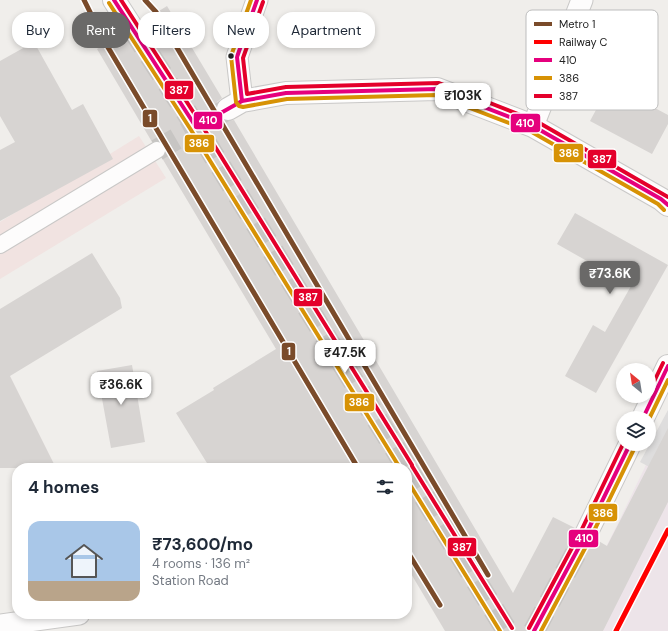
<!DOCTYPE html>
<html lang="en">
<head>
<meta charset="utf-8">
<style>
	body { margin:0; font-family:"DM Sans",sans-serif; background:#f2f2f3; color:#1f2937; height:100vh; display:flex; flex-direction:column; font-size:15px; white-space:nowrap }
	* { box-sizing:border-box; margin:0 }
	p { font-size:13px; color:#747a83 }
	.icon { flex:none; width:22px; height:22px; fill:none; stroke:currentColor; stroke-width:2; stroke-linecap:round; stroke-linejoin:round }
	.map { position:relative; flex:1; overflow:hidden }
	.panel { position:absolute; left:12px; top:463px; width:400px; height:156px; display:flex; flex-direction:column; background:#fff; border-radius:16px; box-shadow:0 2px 6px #0003 }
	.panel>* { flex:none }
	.hud { position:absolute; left:12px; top:12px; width:400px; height:36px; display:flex; gap:8px }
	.needle { width:26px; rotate:330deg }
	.tools { position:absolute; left:616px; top:363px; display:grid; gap:8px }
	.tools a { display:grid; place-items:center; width:40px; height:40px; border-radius:50%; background:#fff; box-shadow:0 2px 6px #0003; font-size:20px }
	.price { position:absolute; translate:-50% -34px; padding:0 9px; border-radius:8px; background:#fff; color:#222; font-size:13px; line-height:26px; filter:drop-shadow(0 1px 2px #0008) }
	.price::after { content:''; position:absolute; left:50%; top:24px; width:12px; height:9px; margin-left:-6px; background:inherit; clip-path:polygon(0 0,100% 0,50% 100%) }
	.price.current { background:#6a6968; color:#fff }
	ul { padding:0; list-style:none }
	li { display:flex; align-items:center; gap:12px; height:100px; padding:0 16px }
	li+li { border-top:1px solid #e0e1e3 }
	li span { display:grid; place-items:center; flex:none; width:112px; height:80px; border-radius:12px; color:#555 }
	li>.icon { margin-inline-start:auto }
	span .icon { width:48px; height:48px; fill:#fffc; stroke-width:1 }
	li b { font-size:17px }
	h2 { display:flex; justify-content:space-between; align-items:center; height:48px; padding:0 16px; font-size:17px }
	.chip { padding:0 14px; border-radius:16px; background:#fff; box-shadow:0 2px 6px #0003; font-size:14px; line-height:36px }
	.chip.current { background:#6a6968; color:#fff }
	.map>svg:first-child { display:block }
	.commercial { fill:#f1e3e1 }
	.industrial { fill:#ede4e9 }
	.pier { fill:#dedddd }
	.building { fill:#d7d4d2 }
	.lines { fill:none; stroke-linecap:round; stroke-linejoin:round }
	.tertiary-tunnel { stroke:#c7c5c3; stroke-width:22; stroke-dasharray:22 11; stroke-linecap:butt }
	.pedestrian-casing { stroke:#c9c8c7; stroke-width:18 }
	.minor-casing { stroke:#c9c8c7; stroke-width:23 }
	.tertiary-casing { stroke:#c9c8c7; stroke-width:24 }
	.pedestrian { stroke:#fdfcfc; stroke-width:16 }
	.minor { stroke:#fdfcfc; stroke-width:21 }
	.tertiary { stroke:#fdfcfc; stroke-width:22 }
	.bus-1-casing { stroke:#fff; stroke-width:7 }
	.bus-2-casing { stroke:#fff; stroke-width:7 }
	.bus-3-casing { stroke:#fff; stroke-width:7 }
	.bus-1 { stroke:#e5007d; stroke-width:4 }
	.bus-2 { stroke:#d79205; stroke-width:4 }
	.bus-3 { stroke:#e4002b; stroke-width:4 }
	.rail-1-casing { stroke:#fff; stroke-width:8 }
	.rail-1 { stroke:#f00; stroke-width:5 }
	.metro-1-casing { stroke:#fff; stroke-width:8 }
	.metro-1 { stroke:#7a4b2a; stroke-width:5 }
	.bus-dot { fill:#222; stroke:#fff; stroke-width:1.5 }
	.key { fill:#fff; stroke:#bdbdbd; stroke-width:1 }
	.key-label { font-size:11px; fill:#222 }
	.line-badge { stroke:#fff; stroke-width:1.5 }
	.badge-label { font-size:11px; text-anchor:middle; font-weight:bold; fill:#fff }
</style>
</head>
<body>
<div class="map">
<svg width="668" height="631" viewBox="0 0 668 631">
	<rect width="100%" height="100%" fill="#f0eeeb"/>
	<path class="commercial" d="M139,136L166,178L0,279V222Z"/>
	<path class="industrial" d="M668,419V631H564L621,517Z"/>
	<path class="pier" d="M668,410V477L640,462Z"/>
	<path class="building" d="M167,6L222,98L217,102L216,109L217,116L221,120L228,121L234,120L513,593L553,517L575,528L574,535L576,541L580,545L587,546L593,545L597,540L607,546L668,428V502L603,631H445L407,567V468H210L176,413L214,390L213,388L276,349L162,158L165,154L166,149L165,145L161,142L156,141L152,142L97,49L121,34L127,39L133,40L138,39L143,33L144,27L143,21Z
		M34,42L72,110L83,104L113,159L0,221V150L15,142L0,116V61Z
		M610,84L668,115V124L652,154L590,121Z
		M575,213L668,265L596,393L565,376L593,325L605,332L631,286L557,244Z
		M92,253L120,298L122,308L10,376L56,468H0V309Z
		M132,365L145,442L111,448L97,371Z"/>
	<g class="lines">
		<path class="tertiary-tunnel" d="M132,28L196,127L407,468
			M157,150L228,109
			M407,469L507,631
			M534,631L586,534"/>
		<defs>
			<path id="pedestrian" d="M0,245L157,150"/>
			<path id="minor" d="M242,101L237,57L257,0
				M533,126L582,0
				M0,625L79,614"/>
			<path id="tertiary" d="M114,0L132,28
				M228,109L242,101L286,93L437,89L533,126L661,199L668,205
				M643,418L668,366
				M586,534L630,444"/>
		</defs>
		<use href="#pedestrian" class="pedestrian-casing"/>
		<use href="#minor" class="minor-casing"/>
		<use href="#tertiary" class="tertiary-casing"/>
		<use href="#pedestrian" class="pedestrian"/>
		<use href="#minor" class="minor"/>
		<use href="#tertiary" class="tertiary"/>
		<defs>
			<path id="bus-1" d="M114,0L196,127L242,101L286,93L437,89L533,126L661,199L668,205
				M242,101L237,57L257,0
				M643,418L668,366
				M534,631L586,534L630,444"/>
			<path id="bus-2" d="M251,0L231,56L236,102L239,106L243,107L287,99L436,95L530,131L658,204L664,210
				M109,3L191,130L400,468
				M649,419L668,380
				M407,480L500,631
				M541,631L591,537L635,447"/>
			<path id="bus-3" d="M121,0L201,124L412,465
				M263,2L243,58L247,94L286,87L439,83L536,121L668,197
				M649,392L663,363
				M412,466L512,628
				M529,628L581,531L623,444"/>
		</defs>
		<use href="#bus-1" class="bus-1-casing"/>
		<use href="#bus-2" class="bus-2-casing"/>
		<use href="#bus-3" class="bus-3-casing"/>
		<use href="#bus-1" class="bus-1"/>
		<use href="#bus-2" class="bus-2"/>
		<use href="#bus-3" class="bus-3"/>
		<defs>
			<path id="rail-1" d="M616,631L668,530"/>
		</defs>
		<use href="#rail-1" class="rail-1-casing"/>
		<use href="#rail-1" class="rail-1"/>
		<defs>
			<path id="metro-1" d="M84,0L106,44L358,468
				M145,0L156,12L488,575
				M407,551L440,605"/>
		</defs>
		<use href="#metro-1" class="metro-1-casing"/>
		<use href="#metro-1" class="metro-1"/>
	</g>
	<circle class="bus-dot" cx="231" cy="56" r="3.5"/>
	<rect x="526" y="10" width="132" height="100" rx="6" class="key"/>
	<rect x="534" y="22" width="18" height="4" fill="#7a4b2a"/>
	<rect x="534" y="40" width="18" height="4" fill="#f00"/>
	<rect x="534" y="58" width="18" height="4" fill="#e5007d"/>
	<rect x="534" y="76" width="18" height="4" fill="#d79205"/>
	<rect x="534" y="94" width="18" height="4" fill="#e4002b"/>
	<g class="key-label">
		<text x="559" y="28">Metro 1</text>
		<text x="559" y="46">Railway C</text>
		<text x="559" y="64">410</text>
		<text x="559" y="82">386</text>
		<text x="559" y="100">387</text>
	</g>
	<g class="line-badge">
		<rect x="164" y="80" width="30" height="20" rx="4" fill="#e4002b"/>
		<rect x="142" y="109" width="16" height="19" rx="4" fill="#7a4b2a"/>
		<rect x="193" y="111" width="30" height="19" rx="4" fill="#e5007d"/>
		<rect x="510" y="113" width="31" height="20" rx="4" fill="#e5007d"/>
		<rect x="184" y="134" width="31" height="19" rx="4" fill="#d79205"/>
		<rect x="553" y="143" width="31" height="20" rx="4" fill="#d79205"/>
		<rect x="587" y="149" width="30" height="20" rx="4" fill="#e4002b"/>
		<rect x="293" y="288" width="30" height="19" rx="4" fill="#e4002b"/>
		<rect x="281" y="342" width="15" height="19" rx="4" fill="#7a4b2a"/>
		<rect x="344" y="393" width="31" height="19" rx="4" fill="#d79205"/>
		<rect x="588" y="503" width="30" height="19" rx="4" fill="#d79205"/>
		<rect x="568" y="529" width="31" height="19" rx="4" fill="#e5007d"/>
		<rect x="447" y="537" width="30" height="20" rx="4" fill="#e4002b"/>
	</g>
	<g class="badge-label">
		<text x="179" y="94">387</text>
		<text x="150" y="122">1</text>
		<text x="208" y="124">410</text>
		<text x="525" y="127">410</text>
		<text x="199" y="147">386</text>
		<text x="569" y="157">386</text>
		<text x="602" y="163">387</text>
		<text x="308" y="301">387</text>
		<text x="289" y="355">1</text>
		<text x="359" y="406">386</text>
		<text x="603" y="517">386</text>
		<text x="584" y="542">410</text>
		<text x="462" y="551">387</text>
	</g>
</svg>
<div class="tools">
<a><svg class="needle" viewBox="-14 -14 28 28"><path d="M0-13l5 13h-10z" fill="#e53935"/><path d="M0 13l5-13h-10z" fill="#747a83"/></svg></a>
<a><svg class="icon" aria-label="layers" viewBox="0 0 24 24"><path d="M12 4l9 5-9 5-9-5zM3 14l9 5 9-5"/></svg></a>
</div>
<b class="price" style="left:463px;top:117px">₹103K</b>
<b class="price current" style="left:610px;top:295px">₹73.6K</b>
<b class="price" style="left:345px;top:374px">₹47.5K</b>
<b class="price" style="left:121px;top:406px">₹36.6K</b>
<div class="hud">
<a class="chip">Buy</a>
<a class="chip current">Rent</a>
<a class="chip">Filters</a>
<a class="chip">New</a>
<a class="chip">Apartment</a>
</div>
<section class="panel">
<h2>4 homes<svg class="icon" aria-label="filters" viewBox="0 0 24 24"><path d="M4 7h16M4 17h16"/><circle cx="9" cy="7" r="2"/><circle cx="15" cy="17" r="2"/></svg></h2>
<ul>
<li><span style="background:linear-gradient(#a9c7e8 75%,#b9a48a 0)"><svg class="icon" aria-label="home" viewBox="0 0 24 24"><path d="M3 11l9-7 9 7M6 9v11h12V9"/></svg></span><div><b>₹73,600/mo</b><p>4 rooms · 136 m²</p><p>Station Road</p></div></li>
</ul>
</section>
</div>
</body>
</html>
